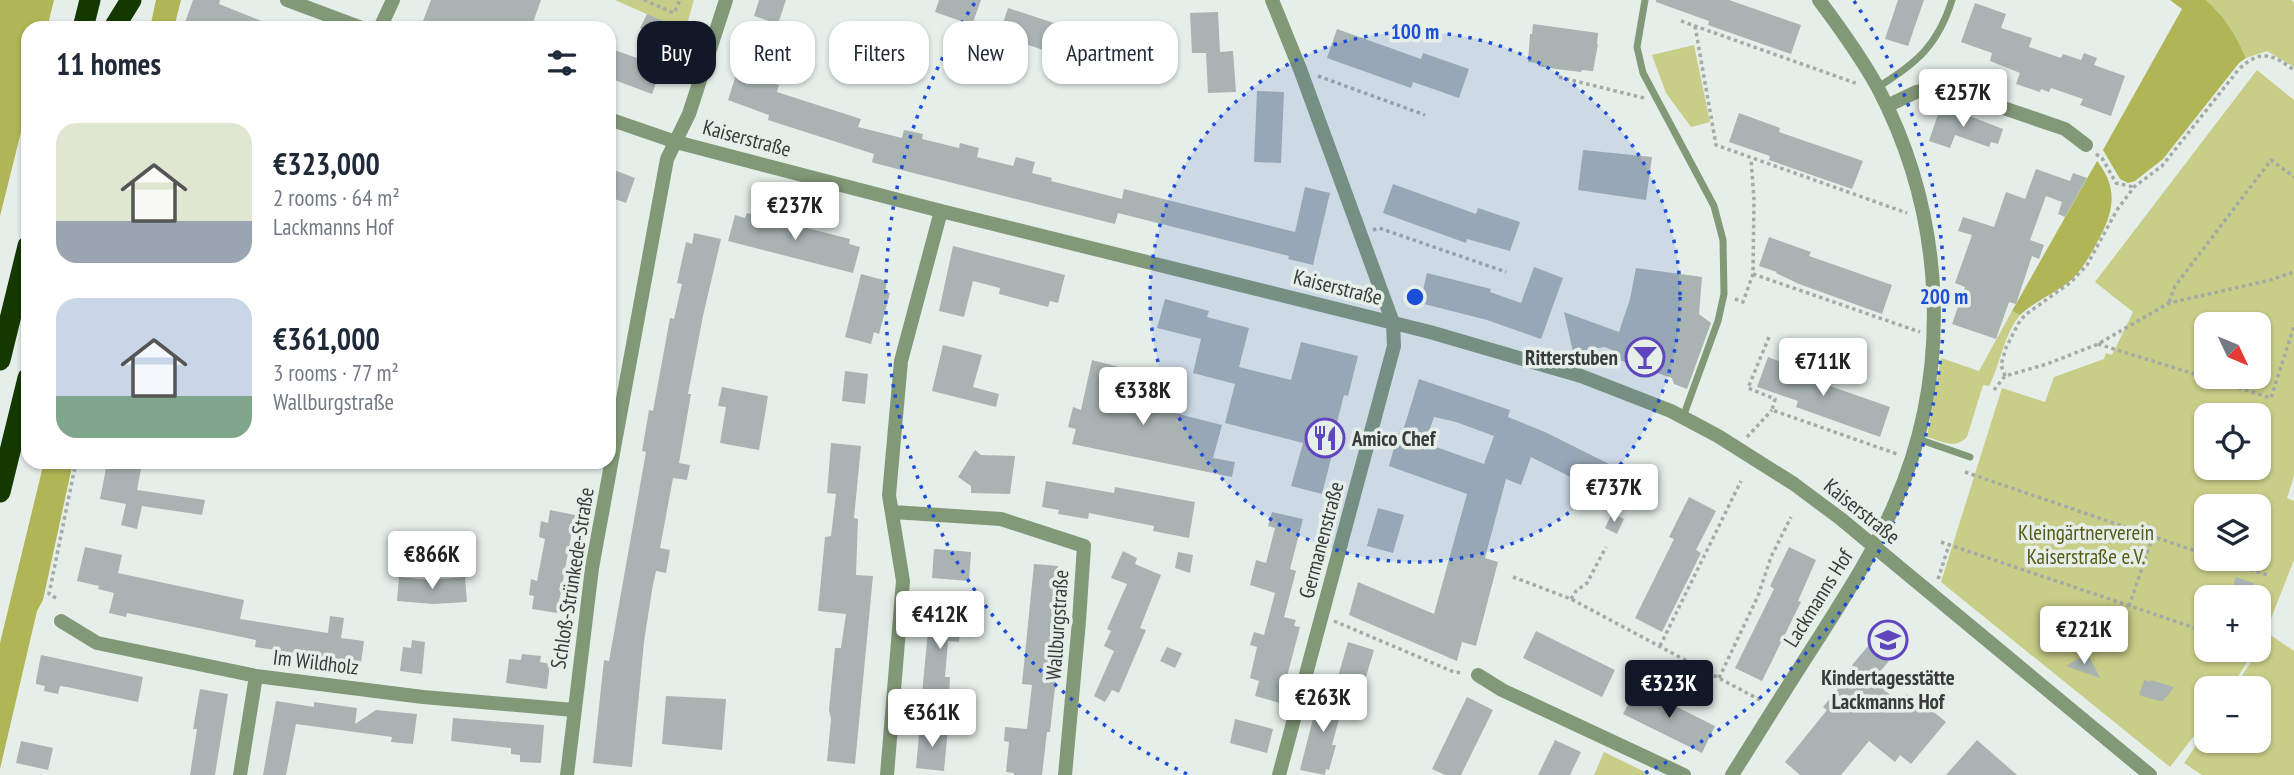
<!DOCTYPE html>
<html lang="en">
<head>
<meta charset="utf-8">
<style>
	body { margin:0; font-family:"PT Sans Narrow",sans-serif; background:#f6f6f7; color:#1f2937; height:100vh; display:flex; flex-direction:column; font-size:26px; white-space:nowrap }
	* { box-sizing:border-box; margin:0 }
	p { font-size:23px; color:#747a83 }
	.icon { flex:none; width:38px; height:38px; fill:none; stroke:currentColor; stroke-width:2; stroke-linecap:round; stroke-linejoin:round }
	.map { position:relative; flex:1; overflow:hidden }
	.panel { position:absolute; left:21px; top:21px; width:595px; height:448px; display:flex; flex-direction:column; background:#fff; border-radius:21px; box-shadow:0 2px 5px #0004 }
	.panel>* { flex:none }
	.guide { position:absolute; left:637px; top:21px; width:665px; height:63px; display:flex; gap:14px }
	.needle { width:46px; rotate:134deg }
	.buttons { position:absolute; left:2194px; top:312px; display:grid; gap:14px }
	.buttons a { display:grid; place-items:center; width:77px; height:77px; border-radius:14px; background:#fff; box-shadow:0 2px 5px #0004; font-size:35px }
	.price { position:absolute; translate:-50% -60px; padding:0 16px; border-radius:7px; background:#fff; color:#222; font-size:23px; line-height:46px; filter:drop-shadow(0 2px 4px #0008) }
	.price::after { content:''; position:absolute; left:50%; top:42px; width:21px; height:16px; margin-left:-10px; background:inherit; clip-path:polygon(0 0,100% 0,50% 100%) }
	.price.current { background:#111827; color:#fff }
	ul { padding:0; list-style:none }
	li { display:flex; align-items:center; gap:21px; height:175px; padding:0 35px }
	li span { display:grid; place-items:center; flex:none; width:196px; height:140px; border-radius:21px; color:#555 }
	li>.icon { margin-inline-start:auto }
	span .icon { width:84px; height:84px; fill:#fffc; stroke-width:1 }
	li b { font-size:30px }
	h2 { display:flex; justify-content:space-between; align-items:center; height:84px; padding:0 35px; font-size:30px }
	.tag { padding:0 24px; border-radius:21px; background:#fff; box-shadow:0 2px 5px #0004; font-size:24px; line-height:63px }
	.tag.current { background:#111827; color:#fff }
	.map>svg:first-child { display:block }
	.green { fill:#c8cd88; fill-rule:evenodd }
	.forest { fill:#b0b556 }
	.building { fill:#a9b4b2; fill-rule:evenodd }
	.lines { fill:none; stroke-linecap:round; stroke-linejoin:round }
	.path { stroke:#a4aaa7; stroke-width:3.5; stroke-dasharray:3.5 3.5; stroke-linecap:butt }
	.lane { stroke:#829978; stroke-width:7 }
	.street { stroke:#829978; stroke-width:14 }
	.highway { stroke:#143900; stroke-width:21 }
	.ring { fill:none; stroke:#1d4ed8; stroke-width:3.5; stroke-dasharray:3.5 7 }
	.labels { text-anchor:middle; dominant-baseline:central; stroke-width:7; stroke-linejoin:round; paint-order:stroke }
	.street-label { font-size:21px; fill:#383b39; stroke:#e5eee9 }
	.poi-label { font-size:21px; font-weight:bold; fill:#383b39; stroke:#e5eee9; text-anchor:end }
	.park-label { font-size:21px; fill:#575a13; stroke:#e5eee9 }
	.centre { fill:#1d4ed8; stroke:#e5eee9; stroke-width:3.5 }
	.ring-label { font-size:21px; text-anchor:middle; font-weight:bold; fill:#1d4ed8; stroke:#e5eee9; stroke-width:7; stroke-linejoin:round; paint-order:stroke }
</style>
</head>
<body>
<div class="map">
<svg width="2294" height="775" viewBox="0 0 2294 775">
	<rect width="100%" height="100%" fill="#e5eee9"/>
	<path class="green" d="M615,0H694L685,31Z
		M2206,0H2291L2294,2V67L2267,51L2246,58C2236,35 2225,17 2206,0Z
		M1694,45L1710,122L1691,127L1666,93L1652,55Z
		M2257,70L2294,100V476L2287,498L2294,501V560L2266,631L2259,643V597H2207V649H2255L2231,688H2207V719L2170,767L1941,582L2002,388L2045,402L2054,377L2104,359L2106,353L2112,355L2133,312L2095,282ZM2207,324H2259V376H2207ZM2207,415H2259V467H2207ZM2207,506H2259V558H2207Z
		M2012,311L2020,315C2003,336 2001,363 1989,386L1983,385L1967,437C1954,450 1942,441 1927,437L1941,358L1979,371Z
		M2269,634L2294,651V775H2202L2184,763L2207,729V740H2259V688H2234Z
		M1604,752L1651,775H1594Z"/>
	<path class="forest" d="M0,0H54L47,28H28V104L0,216Z
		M156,0H181L174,28H150Z
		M2170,0H2206C2225,17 2236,35 2246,58L2239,63L2163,159L2135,181L2128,183L2120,179L2103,150L2182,9Z
		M2097,161C2121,191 2112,216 2095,246C2089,258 2080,272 2070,281C2054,294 2035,301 2020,315L2012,311Z
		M44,462H73L43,600L37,611L0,769V643Z"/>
	<path class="building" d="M193,0H220L219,4L279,28H183Z
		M431,0H541L531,28H443L423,21Z
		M759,0H786L778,24L754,16Z
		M939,0H981L972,25L935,12Z
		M1656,0H1729L1801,25L1791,54L1708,25L1709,21L1656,2Z
		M1898,0H1924L1908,46L1885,39Z
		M1975,3L2006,14L2001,28L2032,38L2029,47L2061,58L2063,54L2081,60L2084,53L2097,58L2094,65L2125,76L2111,116L2080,105L2083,99L2051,88L2049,92L2041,89L2040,92L2016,84L2020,73L1990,61L1992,53L1961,42Z
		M1008,8L1063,26L1064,23L1097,29L1093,54L1058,48L1055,54L999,35Z
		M1218,12L1220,52L1233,51L1236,92L1208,93L1206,53H1192L1190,13Z
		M647,14L684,30L678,45L640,28Z
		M1533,24L1598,33L1597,44H1598L1593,71L1582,70L1581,72L1556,69L1538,66V63L1528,62L1530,34H1532Z
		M1337,29L1421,59L1423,53L1469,69L1459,98L1413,82L1411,88L1327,58Z
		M609,48L662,67L652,94L609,78Z
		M1119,50L1157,51L1156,80L1130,79V74L1118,71Z
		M737,72L779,85L777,92L861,119L858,127L902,138L904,130L923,134L922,139L959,148L960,143L979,148L977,157L1013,166L1016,157L1035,162L1032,173L1052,178L1051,181L1122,199L1124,189L1295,232L1305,187L1330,193L1313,265L1288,259L1289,256L1118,213L1115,224L874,163L872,162L874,154L768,120L769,115L728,100Z
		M1257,91L1284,92L1281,163L1254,162Z
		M1941,105L2003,129L1998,144L1991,142L1989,147L1955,135L1950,148L1929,141Z
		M1739,113L1780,128L1779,132L1863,161L1852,189L1769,160L1770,156L1729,142Z
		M1583,150L1652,157L1646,200L1578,190Z
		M609,168L635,178L626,203L609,197Z
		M2036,169L2070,181L2073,173L2087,178L2065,217L2058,214L2062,202L2046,196L2030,240L2044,245L2039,259L2032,256L2016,304L2009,302L1996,339L1952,324L1965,287L1955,283L1972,235L1958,231L1963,217L1994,227L2006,192L2025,199Z
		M1393,184L1476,214L1478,208L1520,222L1510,251L1467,239L1466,243L1383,213Z
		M747,213L850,239L849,244L860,247L853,273L728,241L735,215L745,218Z
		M694,233L721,239L703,316L688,394H691L679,463L690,465L687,480L673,478L660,548L670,550L666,573L656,571L652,590L644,642L632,767L593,763L604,660L609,661L646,452L642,451L649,410L653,411L670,318L674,319L682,284L677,283L686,242L692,244Z
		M1769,237L1811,252L1809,256L1892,285L1882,314L1799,284L1776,273L1777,272L1759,266Z
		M953,246L1065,275L1058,303L1050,301L1048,307L999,294L1000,288L973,281L964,317L939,311Z
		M1534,267L1563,278L1541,339L1487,320L1420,303L1427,273L1491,289L1490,292L1521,303Z
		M1636,268L1702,277L1699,314L1711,323L1687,389L1674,384L1672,378L1619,360L1616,352L1605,347L1573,352L1564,312L1619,332L1630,299Z
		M861,274L887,281L885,291L890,293L879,334L874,332L871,344L845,337Z
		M1165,299L1209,311L1207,317L1249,328L1239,367L1291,380L1301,342L1358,356L1348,396L1344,395L1330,450L1333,451L1322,494L1291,486L1303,443L1225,423L1235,384L1193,373L1201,339L1157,328Z
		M943,345L982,355L973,387L999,394L996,407L932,391Z
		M1768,357L1809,372L1807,378L1890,407L1880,437L1796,407L1798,401L1757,387Z
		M1092,360L1126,369L1119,399L1222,425L1213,458L1235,462L1232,477L1072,444L1076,429L1068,427L1073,407L1081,410Z
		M845,371L868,374L865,404L842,401Z
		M1419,379L1510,410L1508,417L1545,432L1631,475L1618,501L1531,457L1521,485L1506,479L1485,558L1498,562L1476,646L1462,642L1457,661L1349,615L1358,582L1434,614L1467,494L1389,466L1398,433L1402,434ZM1434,417L1456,422L1494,436L1484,464L1425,443Z
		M722,387L768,396L759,450L720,443L726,407L718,406Z
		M831,443L861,446L854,518L858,519L856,575L873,576L855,764L827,761L831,719L829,710L835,648H841L846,614L818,611L825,537L831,536L836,494L827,493Z
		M975,450L981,455L1015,456L1010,494L971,493V486L958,477Z
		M107,463L141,469L137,490L205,500L202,515L142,506L137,529L121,525L126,504L100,499Z
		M1046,481L1114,493L1115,487L1195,502L1189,538L1153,531L1154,526L1089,513L1088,519L1058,514L1059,510L1042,507Z
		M1689,497L1716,511L1696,550L1701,553L1662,632L1635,618L1674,539L1669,537Z
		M1378,508L1404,515L1393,553L1367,546Z
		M550,510L575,515L557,613L532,609L534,596L529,595L531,579L537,581L545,539L539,537L541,521L548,523Z
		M1272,512L1303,519L1290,569L1296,571L1284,617L1296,620L1294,626L1300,627L1280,703L1255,696L1259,681L1250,678L1257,647L1250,645L1254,632L1264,635L1275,593L1250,585L1256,560L1266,563L1275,528L1268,526Z
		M1612,513L1624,519L1617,534L1605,528Z
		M85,547L122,555L118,573L244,600L240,619L328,633L330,616L344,618L341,638L364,641L361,663L255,647L256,640L127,613L126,617L109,613L114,593L98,589L99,586L77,581Z
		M1789,547L1816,560L1798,601L1801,602L1762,681L1735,668L1774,589L1770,586Z
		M934,549L971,552L969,581L932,578Z
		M1123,551L1137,558L1135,564L1161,575L1140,628L1146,630L1119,693L1112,690L1105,702L1094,696L1114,651L1104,646L1111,631L1107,629L1127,584L1111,578Z
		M1178,552L1193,555L1190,573L1175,568Z
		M1034,564L1058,566L1053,615H1057L1056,626L1059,631L1057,669L1050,732H1047L1042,775H1014V773L1006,772L1009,742L1004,741L1005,727L1027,729L1032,685L1022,684Z
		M399,577L430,580L465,577L467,602L433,604L397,601Z
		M2236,577L2254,583L2249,597H2229Z
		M930,610L962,613L959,642L948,641L945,677H950L949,697L922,694Z
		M1536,631L1615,670L1602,697L1523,658Z
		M412,640L425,642L422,674L400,671L403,647L411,648Z
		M1348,642L1374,650L1363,687L1337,680Z
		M1869,645L1889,661L1873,680L1900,703L1907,694L1915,702L1918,699L1946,722L1911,764L1900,755L1895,762L1869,741L1841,775H1800L1785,762L1827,710L1823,707L1855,668L1852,665Z
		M1167,647L1182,653L1175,668L1160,661Z
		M522,654L541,656L540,662L550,664L547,689L506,683L509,659L521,660Z
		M41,655L143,677L138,702L67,687L60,686L58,694L44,691L45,686L36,684V681Z
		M2083,656L2090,658L2100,678L2066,666Z
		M2144,680L2150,682L2151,680L2174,687L2163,701H2159L2139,695Z
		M1637,687L1715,726L1702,753L1623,714Z
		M200,689L228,694L215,775H190L197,729H193Z
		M1320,691L1345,697L1332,745H1336L1329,770L1326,769L1325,775L1300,770Z
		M666,696L726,699L722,750L662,744Z
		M1467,697L1493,710L1461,775H1445L1432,769Z
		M276,701L314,707V702L357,708L355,724L376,710L417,714L413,744L391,742L392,737L296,724L286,775H263Z
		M453,718L544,725L541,763L520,762V755L511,754V748L451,741Z
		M1235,719L1273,729L1267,753L1230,743Z
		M923,726L948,728L944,771L916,768L919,735H923Z
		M1555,740L1581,752L1570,775H1538Z
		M1977,740L2017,775H1946Z
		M21,741L53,748L48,770L16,763Z"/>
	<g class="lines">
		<path class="path" d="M644,0L674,13L680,0
			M1681,21L1858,84
			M1695,26L1716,145L1907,213
			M1318,76L1425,115
			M1559,77L1644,98
			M2096,154L2102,158L2116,183L2134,187
			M1373,230L1379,228L1506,272
			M1753,274L1920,332
			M1735,299L1743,302L1753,274L1754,199L1751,159
			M2169,302L2175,286L2271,160L2294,177
			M1769,337L1748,388L1775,399L1772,410L1897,454
			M2098,344L2271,398L2294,326
			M2005,376L2001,365L2006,348L2018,324L2025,315L2071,282L2087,265L2117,210L2134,187L2162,166L2239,69C2261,49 2272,54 2294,70
			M1994,390L2005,376L2047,364L2098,344L2169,303L2270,280L2294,272
			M1747,437L1772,410
			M1965,472L2207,555
			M1941,542L2207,632
			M2217,558L2267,575
			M1513,577L1571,599L1760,700
			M1938,579L1949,545
			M56,598L49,594L76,462
			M1571,599L1576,591L1587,583L1606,547
			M2129,606L2153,536
			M1334,621L1454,672L1463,673
			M1660,646L1741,481
			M1719,678L1758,596L1771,557L1791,517"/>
		<path class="lane" d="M1645,0L1637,47L1643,73L1714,206L1723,240L1724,294L1718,321L1683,417
			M1878,87C1917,63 1938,45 1952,0
			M1918,439L1970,457"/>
		<path class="street" d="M287,0L362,28
			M1272,0L1300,69L1393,323L1394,346L1279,775
			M380,28L393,0
			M1887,106L1916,92L1942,87L2065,129L2086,145
			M609,119L676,142L941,211L1430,332L1581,376L1671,411L1718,436L1794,484L1841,519L2150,775
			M893,512L1001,519L1084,546L1079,621L1065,775
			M61,621L97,643L256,676L423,697L574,710
			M1478,675L1502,690L1684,775
			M240,775L256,676
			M567,775L592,568L667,159L689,114L726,0
			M887,775L903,581L889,495L901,361L941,211
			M1732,775C1761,729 1790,682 1820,636C1847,593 1875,550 1895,503C1953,370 1945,216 1878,88C1861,57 1840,28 1819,0"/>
		<path class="highway" d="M115,26L131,0
			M83,28L90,0
			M0,360L28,246
			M0,492L28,378"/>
	</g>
	<circle cx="1415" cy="297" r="265" fill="#1d4ed8" fill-opacity=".12"/>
	<g class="ring">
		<circle cx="1415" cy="297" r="265"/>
		<path d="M1187 774A529 529 0 0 1 976 1M1854 1A529 529 0 0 1 1643 774"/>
	</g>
	<defs>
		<symbol id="bar-ring" viewBox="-11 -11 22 22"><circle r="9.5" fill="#e5eee9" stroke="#5f46be" stroke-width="1.5"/><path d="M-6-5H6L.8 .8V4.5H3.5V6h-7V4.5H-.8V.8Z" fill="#5f46be"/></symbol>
		<symbol id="restaurant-ring" viewBox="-11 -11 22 22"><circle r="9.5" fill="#e5eee9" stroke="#5f46be" stroke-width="1.5"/><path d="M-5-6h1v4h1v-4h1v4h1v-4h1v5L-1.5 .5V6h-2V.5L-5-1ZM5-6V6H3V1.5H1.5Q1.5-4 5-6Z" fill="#5f46be"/></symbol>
		<symbol id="school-ring" viewBox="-11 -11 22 22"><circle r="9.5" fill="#e5eee9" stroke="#5f46be" stroke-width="1.5"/><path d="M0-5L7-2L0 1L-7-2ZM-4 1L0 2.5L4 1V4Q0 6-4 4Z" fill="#5f46be"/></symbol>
	</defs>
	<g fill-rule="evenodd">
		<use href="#bar-ring" x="1623" y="335" width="44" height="44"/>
		<use href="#restaurant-ring" x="1303" y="416" width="44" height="44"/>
		<use href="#school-ring" x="1866" y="618" width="44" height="44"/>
	</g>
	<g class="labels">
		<g class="street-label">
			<text transform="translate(747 138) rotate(15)">Kaiserstraße</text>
			<text transform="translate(1338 287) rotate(14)">Kaiserstraße</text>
			<text transform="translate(1862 511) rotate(39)">Kaiserstraße</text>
			<text transform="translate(1321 540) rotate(-75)">Germanenstraße</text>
			<text transform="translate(572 578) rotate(-81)">Schloß-Strünkede-Straße</text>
			<text transform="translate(1818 598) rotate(-58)">Lackmanns Hof</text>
			<text transform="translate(1057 625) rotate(-86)">Wallburgstraße</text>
			<text transform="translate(316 662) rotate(7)">Im Wildholz</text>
		</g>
		<g class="poi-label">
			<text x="1618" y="357">Ritterstuben</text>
			<text x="1352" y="438" text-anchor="start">Amico Chef</text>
			<text x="1888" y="677" text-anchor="middle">Kindertagesstätte<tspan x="1888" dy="24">Lackmanns Hof</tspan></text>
		</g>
		<g class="park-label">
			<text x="2086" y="532">Kleingärtnerverein<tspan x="2086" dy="24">Kaiserstraße e.V.</tspan></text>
		</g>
	</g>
	<circle cx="1415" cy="297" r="10" class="centre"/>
	<g class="ring-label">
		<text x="1415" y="39">100 m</text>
		<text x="1944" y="304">200 m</text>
	</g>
</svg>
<div class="buttons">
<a><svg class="needle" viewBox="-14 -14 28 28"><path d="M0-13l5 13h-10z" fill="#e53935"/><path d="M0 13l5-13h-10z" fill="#747a83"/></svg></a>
<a><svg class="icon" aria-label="locate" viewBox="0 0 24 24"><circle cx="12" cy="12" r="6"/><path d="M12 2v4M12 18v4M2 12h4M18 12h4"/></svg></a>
<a><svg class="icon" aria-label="layers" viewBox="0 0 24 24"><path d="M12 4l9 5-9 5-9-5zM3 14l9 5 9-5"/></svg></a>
<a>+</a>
<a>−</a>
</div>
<b class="price" style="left:1963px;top:129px">€257K</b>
<b class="price" style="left:795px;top:242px">€237K</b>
<b class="price" style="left:1823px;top:398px">€711K</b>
<b class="price" style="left:1143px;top:427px">€338K</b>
<b class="price" style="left:1614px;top:524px">€737K</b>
<b class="price" style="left:432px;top:591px">€866K</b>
<b class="price" style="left:940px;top:651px">€412K</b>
<b class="price" style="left:2084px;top:666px">€221K</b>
<b class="price current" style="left:1669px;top:720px">€323K</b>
<b class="price" style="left:1323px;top:734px">€263K</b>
<b class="price" style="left:932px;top:749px">€361K</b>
<div class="guide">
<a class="tag current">Buy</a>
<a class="tag">Rent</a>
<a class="tag">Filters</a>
<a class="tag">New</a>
<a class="tag">Apartment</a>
</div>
<section class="panel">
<h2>11 homes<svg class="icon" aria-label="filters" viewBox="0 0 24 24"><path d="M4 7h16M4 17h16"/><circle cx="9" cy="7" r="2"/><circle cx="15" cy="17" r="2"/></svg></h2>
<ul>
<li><span style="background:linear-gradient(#dfe7d0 70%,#9aa5b1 0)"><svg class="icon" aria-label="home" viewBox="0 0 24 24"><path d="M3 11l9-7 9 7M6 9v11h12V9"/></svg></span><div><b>€323,000</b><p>2 rooms · 64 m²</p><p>Lackmanns Hof</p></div></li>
<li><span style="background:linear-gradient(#c9d6e8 70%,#7fa58c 0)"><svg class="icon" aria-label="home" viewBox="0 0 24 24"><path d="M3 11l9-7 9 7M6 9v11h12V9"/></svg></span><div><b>€361,000</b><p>3 rooms · 77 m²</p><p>Wallburgstraße</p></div></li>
</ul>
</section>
</div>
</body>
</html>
